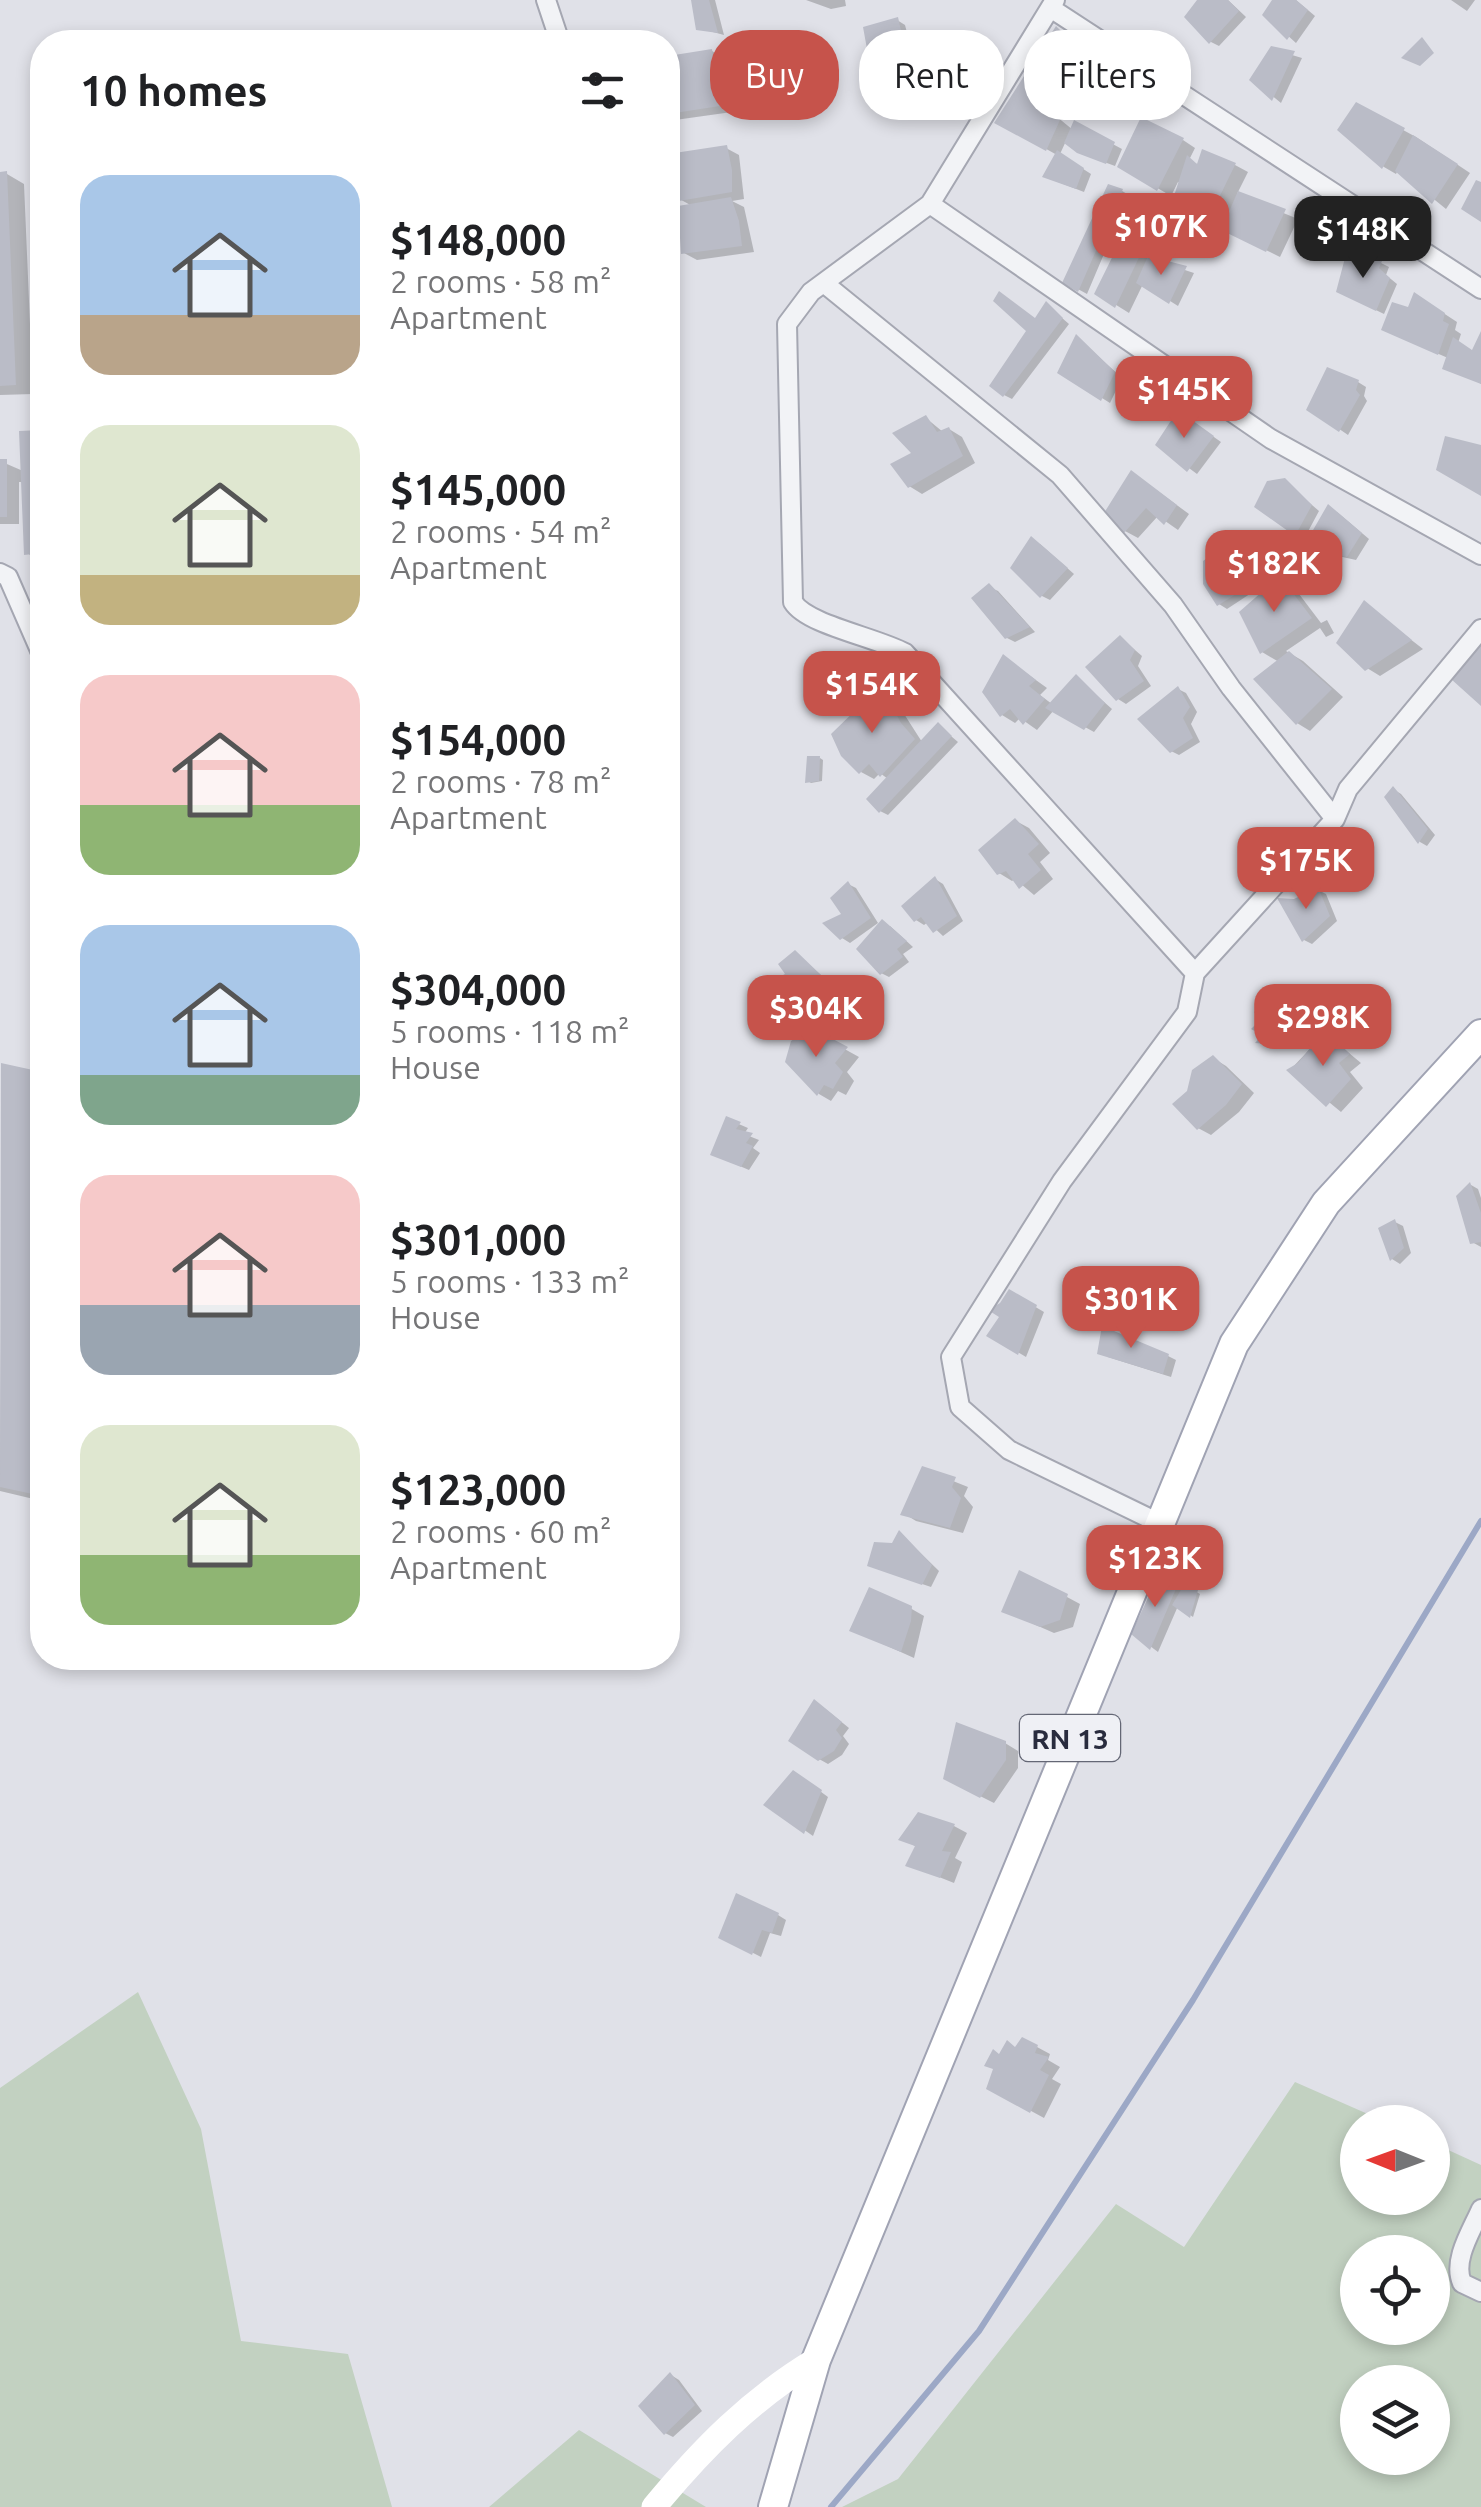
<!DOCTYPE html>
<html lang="en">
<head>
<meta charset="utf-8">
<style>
	body { margin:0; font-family:Ubuntu,sans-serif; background:#f2f2f2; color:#202124; height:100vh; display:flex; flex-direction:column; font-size:38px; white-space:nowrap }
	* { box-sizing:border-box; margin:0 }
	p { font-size:32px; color:#757577 }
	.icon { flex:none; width:55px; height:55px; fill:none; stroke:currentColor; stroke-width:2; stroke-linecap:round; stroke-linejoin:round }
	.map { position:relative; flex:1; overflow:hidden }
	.drawer { position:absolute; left:30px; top:30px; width:650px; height:1640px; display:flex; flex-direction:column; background:#fff; border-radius:40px; box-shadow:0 5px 15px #0003 }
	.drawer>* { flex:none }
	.top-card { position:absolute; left:710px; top:30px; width:620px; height:90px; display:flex; gap:20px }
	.needle { width:65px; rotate:271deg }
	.buttons { position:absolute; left:1340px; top:2105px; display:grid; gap:20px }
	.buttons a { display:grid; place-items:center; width:110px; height:110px; border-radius:50%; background:#fff; box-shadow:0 5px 15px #0003; font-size:50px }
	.price { position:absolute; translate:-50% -85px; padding:0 22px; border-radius:20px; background:#c6534b; color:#fff; font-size:32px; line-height:65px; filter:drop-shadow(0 2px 5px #0008) }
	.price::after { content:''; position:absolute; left:50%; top:60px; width:30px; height:22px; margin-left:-15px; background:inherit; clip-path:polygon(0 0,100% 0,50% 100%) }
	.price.active { background:#222; color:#fff }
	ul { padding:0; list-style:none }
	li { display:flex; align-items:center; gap:30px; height:250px; padding:0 50px }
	li span { display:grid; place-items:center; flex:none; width:280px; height:200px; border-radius:30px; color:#555 }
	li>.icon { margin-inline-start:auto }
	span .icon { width:120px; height:120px; fill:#fffc; stroke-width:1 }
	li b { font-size:42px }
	h2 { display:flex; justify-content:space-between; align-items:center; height:120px; padding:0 50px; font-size:42px }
	.chip { padding:0 35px; border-radius:40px; background:#fff; box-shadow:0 5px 15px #0003; font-size:35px; line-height:90px }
	.chip.active { background:#c6534b; color:#fff }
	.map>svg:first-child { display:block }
	.green { fill:#c2d1c1; fill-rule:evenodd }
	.shadow { fill:#0003 }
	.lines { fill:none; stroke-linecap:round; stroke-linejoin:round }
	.stream { stroke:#9ca8c6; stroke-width:6 }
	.building { fill:#babcc7 }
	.street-casing { stroke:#a5a7b2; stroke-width:22 }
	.primary-casing { stroke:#a0a3b3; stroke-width:32 }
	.street { stroke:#f2f3f6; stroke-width:18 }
	.secondary { stroke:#fff; stroke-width:25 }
	.primary { stroke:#fff; stroke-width:28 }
	.labels { text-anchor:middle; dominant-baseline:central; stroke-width:10; stroke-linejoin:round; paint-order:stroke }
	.shield { fill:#eff0f5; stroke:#646775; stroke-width:2.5 }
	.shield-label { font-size:28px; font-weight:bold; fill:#292c3e }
</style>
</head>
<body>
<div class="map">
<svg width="1481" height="2507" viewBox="0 0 1481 2507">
	<rect width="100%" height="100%" fill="#e0e1e8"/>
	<path class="green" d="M138,1992L201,2129L241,2341L348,2354L392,2507H0V2088Z
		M1295,2082L1386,2122H1358V2198H1432L1433,2143L1481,2165V2507H842L898,2479L1116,2204L1184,2247ZM1358,2252H1432V2328H1358ZM1358,2382H1432V2458H1358Z
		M579,2430L706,2507H489Z"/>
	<path class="shadow" d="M694,0H715L724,35L698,28Z
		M806,0H845L846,6L831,9Z
		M1200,0H1228L1246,17L1219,46L1211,42Z
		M1276,0H1296L1315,16L1296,43L1265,15Z
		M1451,0H1475L1467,11Z
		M897,20L905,25L910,44L877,52L869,47Z
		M1057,29L1078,45L1045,107L1073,130L1075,124L1122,149L1115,166L1088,156L1066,141L1060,154L1091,174L1084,192L1053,180L1057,155L998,122Z
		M1164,46L1176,58L1174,61L1160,51Z
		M1272,49L1302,58L1281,103L1253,80Z
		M712,51L725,59L732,112L668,121V58Z
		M786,74L794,78L799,87V102L771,105L763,100Z
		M1357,105L1416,137L1470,173L1446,209L1398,170L1396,174L1384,167L1340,130Z
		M1183,140L1195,148L1189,160L1199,165H1235L1248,172L1237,194L1298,219L1280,257L1237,236L1228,221L1190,202L1181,183L1178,182L1171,196L1120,166Z
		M726,148L739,155L744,199L732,201L744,207L754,252L697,260L684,253L692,206L676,197Z
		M0,174H7L24,184L33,394L0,395Z
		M1122,191L1129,195L1087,294L1065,282Z
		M1156,206L1174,218L1154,260L1194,273L1178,306L1143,284L1129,313L1097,293Z
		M1381,263L1389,267L1386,275L1397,284L1384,314L1347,296L1358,264Z
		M1428,303L1457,322L1455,330L1461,334L1458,343L1473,353L1481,338V384L1448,358L1397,336L1409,310Z
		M1047,305L1069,324L1012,399L1004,395L1036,320Z
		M1077,337L1122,378L1110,403L1060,372Z
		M1358,382L1366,387L1364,396L1367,401L1348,435L1310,409Z
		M926,418L943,432L949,429L962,437L975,463L922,494L909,486Z
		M1187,418L1221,442L1197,474L1158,445Z
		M42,432V562L27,553L24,482H19V524H0V461L23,471L21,434Z
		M1144,481L1189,514L1178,530L1158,516L1138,538L1125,531Z
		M1284,481L1319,511L1304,539L1296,534Z
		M1337,512L1369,539L1356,560L1329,554L1309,543Z
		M1040,544L1074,574L1050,600L1042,596Z
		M1229,557L1262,586L1227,609L1219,604Z
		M1280,579L1293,586L1321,623L1327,620L1334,633L1326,637L1320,628L1286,651L1303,661L1343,697L1310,731L1297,723L1279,662L1262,652Z
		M989,587L998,591L1035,632L1015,642L1007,638Z
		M1365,604L1423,649L1380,676L1367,668Z
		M1121,638L1142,656L1138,666L1151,686L1126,704L1118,699Z
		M1004,657L1047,688L1040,695L1052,704L1077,678L1112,709L1094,732L1054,710L1037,730L1020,718L1015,723L1002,715Z
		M1178,689L1186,693L1197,712L1191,724L1200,742L1179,755L1171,751Z
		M885,698L899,706L922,742L938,725L958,742L888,815L880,811L888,779L880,773L874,779L861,772Z
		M820,758L823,760L822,781L811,783L808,781Z
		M1393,789L1401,794L1435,835L1427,846L1420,842L1387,797Z
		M1016,821L1029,828L1050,853L1040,862L1053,879L1034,895L1015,879L1012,881L999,873Z
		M935,879L943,884L963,921L943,936L928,922L924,925L916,920Z
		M848,884L856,888L878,923L850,943L842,938Z
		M1318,890L1326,894L1337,921L1312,944L1304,940L1294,902Z
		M890,926L913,947L903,954L909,962L889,977L881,973Z
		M795,953L828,981L805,1004L797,1000Z
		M1297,1017L1318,1026L1287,1048L1259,1042Z
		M812,1031L859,1057L847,1072L854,1081L846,1095L838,1091L831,1101L819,1094L788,1062Z
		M1325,1033L1361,1063L1350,1072L1363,1088L1341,1112L1290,1070Z
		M1213,1058L1226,1066L1254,1093L1239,1112L1211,1135L1198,1128L1190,1092Z
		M3,1066L42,1074V1501L0,1491Z
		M727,1119L748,1128L744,1134L759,1140L753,1148L760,1153L749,1170L721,1158Z
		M1471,1185L1478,1189L1481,1198V1247L1472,1242Z
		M1395,1222L1403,1226L1411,1253L1400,1264L1392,1259L1381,1229Z
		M1010,1292L1044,1312L1026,1357L990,1335L1002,1316V1305Z
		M1168,1356L1176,1360L1171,1377L1108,1357Z
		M923,1469L968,1487L964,1496L973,1507L963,1533L916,1521L903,1513Z
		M900,1533L939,1571L931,1587L878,1569Z
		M1169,1578L1184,1590L1186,1586L1200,1594L1193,1617L1178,1606L1158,1652L1134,1634Z
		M1067,1597L1080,1604L1073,1627L1054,1633L1004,1611Z
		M910,1608L924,1616L914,1658L852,1630Z
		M823,1707L849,1728L843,1736L849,1744L842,1755L828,1764L819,1759Z
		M1005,1743L1018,1751V1768L994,1803L958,1785Z
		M802,1778L828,1797L813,1836L767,1804Z
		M954,1826L967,1833L955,1858L962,1862L954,1883L909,1865L917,1847L902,1839Z
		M778,1915L786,1920L781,1936L770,1933L761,1957L722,1937Z
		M1037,2047L1050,2054L1048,2060L1060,2067L1052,2079L1061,2084L1044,2118L989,2088L1000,2056L1017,2049Z
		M671,2375L679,2380L702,2411L673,2437L665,2433Z"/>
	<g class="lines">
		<path class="stream" d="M831,2507L979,2331L1193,2000L1481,1521"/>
	</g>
	<path class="building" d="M691,0H709L718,33L696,30Z
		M1197,0H1228L1239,11L1209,44L1184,17Z
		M1272,0H1296L1308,10L1287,40L1262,15Z
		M898,17L903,40L867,49L863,27Z
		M1056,26L1066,36L1034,98L1060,120L1046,151L994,123Z
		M1422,37L1434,53L1420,66L1401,58Z
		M1271,46L1295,51L1272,101L1249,80Z
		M712,49L720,106L668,114V56Z
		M786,71L791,81L792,99L761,101L757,74Z
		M1356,102L1405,128L1382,169L1337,130Z
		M1141,117L1184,138L1157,191L1117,167Z
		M1074,120L1115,142L1106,164L1077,153L1064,143Z
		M1413,135L1458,164L1432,204L1395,171Z
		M727,145L732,170V192L679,201L674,199L675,177L668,154Z
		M1202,149L1236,163L1211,214L1174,196L1187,155L1197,164Z
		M1057,150L1084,168L1076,189L1042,177Z
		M7,171L16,385L0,386V172Z
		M1476,180L1481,182V222L1461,209Z
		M1108,184L1123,189L1078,292L1062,283Z
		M1238,191L1286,209L1266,252L1221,230Z
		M1143,195L1162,209L1115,308L1094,294Z
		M731,197L739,221L742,246L681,254L678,206Z
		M1362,252L1382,261L1379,268L1390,278L1376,311L1336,292L1346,254L1357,261Z
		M1148,256L1187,266L1169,304L1136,283Z
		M999,291L1035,318L1046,301L1063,318L1003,397L989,386L1026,331L993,301Z
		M1414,292L1445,313L1443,321L1449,324L1438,355L1381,330L1392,302L1408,307Z
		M1481,331V384L1442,369L1453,337L1472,350Z
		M1076,334L1115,372L1101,401L1057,373Z
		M1327,367L1359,380L1356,390L1360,395L1339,432L1306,410Z
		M1178,410L1214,436L1187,472L1155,445Z
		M926,415L937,432L949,427L963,456L908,488L890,464L911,453L892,433Z
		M42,430V448L39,449L41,553L24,555L19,431Z
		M1445,436L1481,445V496L1436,470Z
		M0,459H7V517H0Z
		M1131,470L1177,505L1164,525L1146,508L1124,533L1104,513Z
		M1285,478L1312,505L1295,536L1254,507L1267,481Z
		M1328,504L1362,533L1347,557L1318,551L1305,544Z
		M1031,536L1068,568L1040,598L1010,568Z
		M1220,549L1257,581L1217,606L1203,584V561Z
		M1280,576L1312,618L1260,654L1239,612Z
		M989,583L1030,627L1005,639L971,598Z
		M1364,600L1412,640L1365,671L1336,643Z
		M1120,635L1135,650L1130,660L1144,681L1116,701L1085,667Z
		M1481,645V706L1451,679Z
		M1289,651L1332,689L1296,725L1253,679Z
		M1003,654L1036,680L1029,686L1045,699L1023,725L1010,709L1000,717L982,692Z
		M1076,674L1105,703L1084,730L1045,708Z
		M1178,686L1190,707L1183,718L1193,738L1170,753L1137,719Z
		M886,695L901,723L915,739L880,777L869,764L859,774L841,756L831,734L867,699Z
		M938,722L952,736L879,813L866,799Z
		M807,756H820L819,781L805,783Z
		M1393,786L1428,829L1418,844L1384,797Z
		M1015,818L1039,844L1028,854L1041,870L1019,889L1006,871L997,875L978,850Z
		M935,876L957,916L933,933L921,917L914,922L901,906Z
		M848,881L871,918L840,940L822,923L841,914L830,898Z
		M1318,887L1330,916L1302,942L1277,898L1294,899Z
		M882,919L907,941L897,949L903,957L880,975L856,949Z
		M795,950L821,975L796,1002L773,980L785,974L778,964Z
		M1273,996L1293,1013L1313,1020L1278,1045L1255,1043L1262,1035L1251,1029L1260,1020L1254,1012Z
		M812,1028L848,1047L835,1063L843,1072L833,1089L824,1085L817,1096L785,1062L791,1041Z
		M1325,1030L1350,1054L1339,1063L1351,1079L1326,1107L1286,1070L1298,1063Z
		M1213,1055L1242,1084L1226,1105L1197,1130L1172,1104L1187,1091L1192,1070Z
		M1,1063L42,1072V1101L34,1134L42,1136V1496L0,1487Z
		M726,1116L741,1122L736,1129L753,1133L746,1143L753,1146L741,1167L710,1155Z
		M1470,1182L1481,1213V1242L1470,1244L1456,1196Z
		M1395,1219L1404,1248L1390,1261L1378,1228Z
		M1009,1289L1037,1305L1018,1355L986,1336L999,1317L988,1310L1000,1303Z
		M1102,1326L1169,1354L1163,1374L1097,1354Z
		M922,1466L956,1477L952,1487L961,1498L950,1528L900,1515Z
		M899,1530L932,1565L922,1585L867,1566L874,1542L892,1543Z
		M1019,1570L1068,1594L1060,1620L1040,1627L1001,1612Z
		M1161,1570L1178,1584L1150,1650L1131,1634Z
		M1185,1583L1198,1590L1190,1618L1172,1605Z
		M869,1587L912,1606L911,1621L901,1652L849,1631Z
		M814,1699L842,1722L836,1730L842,1738L834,1751L818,1761L788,1741Z
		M956,1722L1006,1741V1760L980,1798L943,1779Z
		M793,1770L822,1790L804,1834L763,1805Z
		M918,1812L955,1824L942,1851L951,1852L940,1878L905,1866L915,1846L898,1840Z
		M736,1893L779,1913L772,1933L762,1930L752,1955L718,1938Z
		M1022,2037L1038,2045L1035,2053L1049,2057L1040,2070L1049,2075L1030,2113L986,2089L993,2069L984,2066L993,2049L999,2054L1007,2040L1015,2047Z
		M670,2372L695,2405L664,2435L638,2406Z"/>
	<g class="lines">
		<defs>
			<path id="street" d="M546,0L560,42
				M1055,0L930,204L811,292L787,324L793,602C807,625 876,637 905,653L1195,973
				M1052,9L1481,289
				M930,204L1271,439L1481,555
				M825,284L1060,475L1173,605L1231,688L1335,819
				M0,573L8,577L42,655
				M1159,1523L1009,1450L960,1407L951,1357L1062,1181L1187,1012L1195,973L1335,819L1348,789L1481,629
				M1481,2209C1472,2230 1452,2260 1462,2283L1481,2292"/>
			<path id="primary" d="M773,2507L816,2360L1234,1344L1326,1203L1481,1034"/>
		</defs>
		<use href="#street" class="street-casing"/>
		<use href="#primary" class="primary-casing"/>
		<use href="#street" class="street"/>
		<path class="secondary" d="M654,2507C702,2449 751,2399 816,2360"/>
		<use href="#primary" class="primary"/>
	</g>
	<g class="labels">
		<rect class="shield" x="1020" y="1715" width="100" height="46" rx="8"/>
		<g class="shield-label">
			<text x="1070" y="1738">RN 13</text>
		</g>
	</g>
</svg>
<div class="buttons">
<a><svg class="needle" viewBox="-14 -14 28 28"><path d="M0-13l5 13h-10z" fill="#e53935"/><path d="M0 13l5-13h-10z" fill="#757577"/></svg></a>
<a><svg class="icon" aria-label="locate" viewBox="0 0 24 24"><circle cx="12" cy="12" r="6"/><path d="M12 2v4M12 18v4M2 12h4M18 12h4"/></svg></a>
<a><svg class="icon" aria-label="layers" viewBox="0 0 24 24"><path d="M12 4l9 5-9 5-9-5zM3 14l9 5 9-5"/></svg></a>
</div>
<b class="price" style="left:1161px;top:278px">$107K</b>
<b class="price active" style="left:1363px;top:281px">$148K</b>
<b class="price" style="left:1184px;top:441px">$145K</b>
<b class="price" style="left:1274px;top:615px">$182K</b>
<b class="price" style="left:872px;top:736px">$154K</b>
<b class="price" style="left:1306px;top:912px">$175K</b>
<b class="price" style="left:816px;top:1060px">$304K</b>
<b class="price" style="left:1323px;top:1069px">$298K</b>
<b class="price" style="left:1131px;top:1351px">$301K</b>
<b class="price" style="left:1155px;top:1610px">$123K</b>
<div class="top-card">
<a class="chip active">Buy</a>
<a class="chip">Rent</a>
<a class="chip">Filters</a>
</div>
<section class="drawer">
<h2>10 homes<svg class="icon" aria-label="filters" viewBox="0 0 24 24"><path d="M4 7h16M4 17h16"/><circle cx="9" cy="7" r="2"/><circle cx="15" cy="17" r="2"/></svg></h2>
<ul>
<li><span style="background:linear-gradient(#a9c7e8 70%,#b9a48a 0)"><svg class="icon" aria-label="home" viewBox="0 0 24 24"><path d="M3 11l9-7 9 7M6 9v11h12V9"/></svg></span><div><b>$148,000</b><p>2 rooms · 58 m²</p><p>Apartment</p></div></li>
<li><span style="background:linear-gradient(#dfe7d0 75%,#c2b280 0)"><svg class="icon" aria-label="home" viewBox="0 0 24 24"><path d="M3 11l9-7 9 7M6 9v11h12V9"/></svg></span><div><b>$145,000</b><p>2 rooms · 54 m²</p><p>Apartment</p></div></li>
<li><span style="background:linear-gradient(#f6c9c9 65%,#8fb573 0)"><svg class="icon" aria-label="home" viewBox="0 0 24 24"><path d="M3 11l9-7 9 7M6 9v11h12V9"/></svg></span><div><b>$154,000</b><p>2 rooms · 78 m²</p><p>Apartment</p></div></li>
<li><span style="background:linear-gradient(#a9c7e8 75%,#7fa58c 0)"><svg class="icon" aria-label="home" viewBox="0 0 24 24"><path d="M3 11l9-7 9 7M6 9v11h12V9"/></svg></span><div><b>$304,000</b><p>5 rooms · 118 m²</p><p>House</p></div></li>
<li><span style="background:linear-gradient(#f6c9c9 65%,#9aa5b1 0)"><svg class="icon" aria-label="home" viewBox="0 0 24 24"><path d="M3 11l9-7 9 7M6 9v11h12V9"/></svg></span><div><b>$301,000</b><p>5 rooms · 133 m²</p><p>House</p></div></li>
<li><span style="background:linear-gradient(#dfe7d0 65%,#8fb573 0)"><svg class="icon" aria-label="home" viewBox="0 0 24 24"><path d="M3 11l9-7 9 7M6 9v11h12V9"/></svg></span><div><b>$123,000</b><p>2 rooms · 60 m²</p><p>Apartment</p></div></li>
</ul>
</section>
</div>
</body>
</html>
